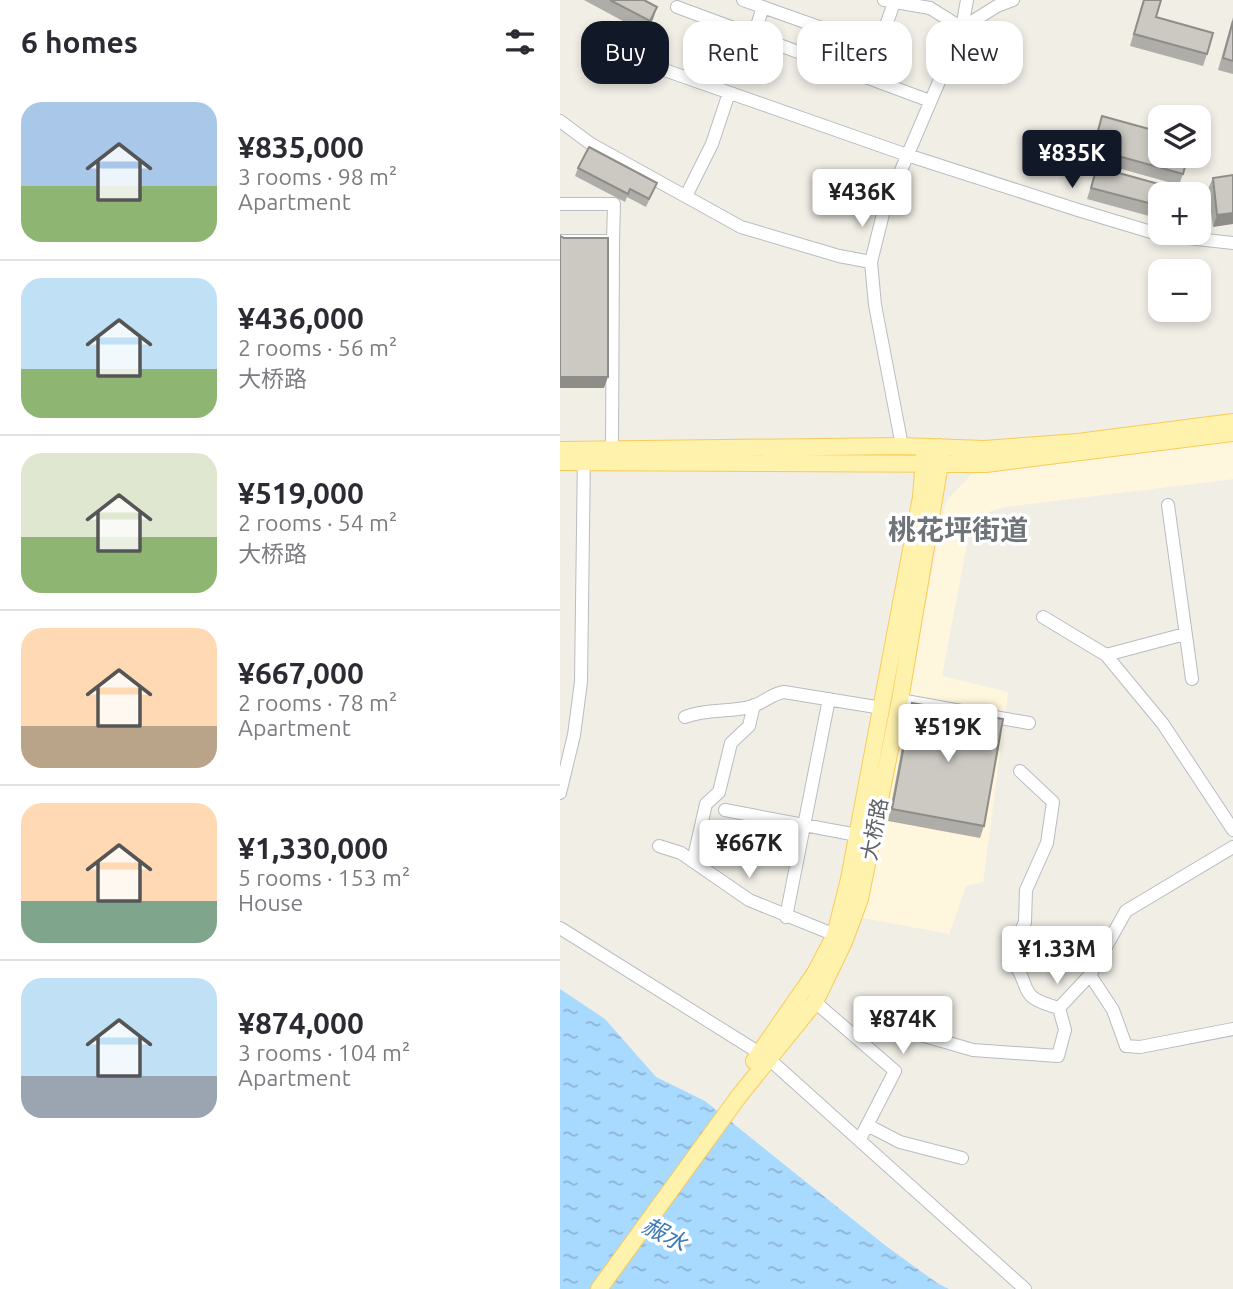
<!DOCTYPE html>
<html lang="en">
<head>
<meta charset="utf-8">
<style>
	body { margin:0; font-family:Ubuntu,"Noto Sans SC",sans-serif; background:#f7f7f7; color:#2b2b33; height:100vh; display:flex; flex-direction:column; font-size:26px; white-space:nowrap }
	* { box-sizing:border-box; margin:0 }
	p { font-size:23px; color:#7c7c81 }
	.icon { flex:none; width:38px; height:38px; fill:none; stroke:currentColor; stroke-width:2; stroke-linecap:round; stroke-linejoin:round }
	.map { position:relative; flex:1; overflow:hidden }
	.panel { display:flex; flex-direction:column; background:#fff; width:560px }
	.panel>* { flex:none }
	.hud { position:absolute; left:21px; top:21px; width:546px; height:63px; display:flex; gap:14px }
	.controls { position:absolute; left:588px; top:105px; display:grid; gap:14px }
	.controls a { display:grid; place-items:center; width:63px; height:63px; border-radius:14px; background:#fff; box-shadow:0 4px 10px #0003; font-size:35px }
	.price { position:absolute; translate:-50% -60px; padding:0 16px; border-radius:7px; background:#fff; color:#222; font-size:23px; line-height:46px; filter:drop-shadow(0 2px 4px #0008) }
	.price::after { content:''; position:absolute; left:50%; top:42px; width:21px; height:16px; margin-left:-10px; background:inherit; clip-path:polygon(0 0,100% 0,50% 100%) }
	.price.current { background:#111827; color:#fff }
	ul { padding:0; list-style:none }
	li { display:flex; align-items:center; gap:21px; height:175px; padding:0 21px }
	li+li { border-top:2px solid #e1e1e2 }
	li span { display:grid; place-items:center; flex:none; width:196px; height:140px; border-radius:21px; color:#555 }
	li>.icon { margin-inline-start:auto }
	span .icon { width:84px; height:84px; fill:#fffc; stroke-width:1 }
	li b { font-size:30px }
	h2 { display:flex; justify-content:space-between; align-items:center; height:84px; padding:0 21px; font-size:30px }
	.pill { padding:0 24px; border-radius:21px; background:#fff; box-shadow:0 4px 10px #0003; font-size:24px; line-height:63px }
	.pill.current { background:#111827; color:#fff }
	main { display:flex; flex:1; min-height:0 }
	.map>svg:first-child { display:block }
	.commercial { fill:#fff7dd }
	.water { fill:url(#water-ripples) }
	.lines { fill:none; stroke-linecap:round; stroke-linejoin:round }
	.minor-casing { stroke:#b9bcc0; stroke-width:14 }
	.major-casing { stroke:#f9cb57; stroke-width:18 }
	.minor { stroke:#fff; stroke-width:12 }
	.major { stroke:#fff2ad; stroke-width:16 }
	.wall { fill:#afada8 }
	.shaded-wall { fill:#8f8d88 }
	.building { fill:#ccc9c3; stroke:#8f8d88; stroke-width:2 }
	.labels { text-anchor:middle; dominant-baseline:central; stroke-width:7; stroke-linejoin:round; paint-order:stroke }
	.street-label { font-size:21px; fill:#5e6267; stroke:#fff }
	.water-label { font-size:23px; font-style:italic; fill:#3e79b8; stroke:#fff }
	.district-label { font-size:28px; font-weight:bold; fill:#6f7479; stroke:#fff }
</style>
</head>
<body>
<main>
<section class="panel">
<h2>6 homes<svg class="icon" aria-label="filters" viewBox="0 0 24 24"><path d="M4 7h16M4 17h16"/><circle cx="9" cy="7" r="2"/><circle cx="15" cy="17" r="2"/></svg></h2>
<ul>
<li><span style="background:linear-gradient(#a9c7e8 60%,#8fb573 0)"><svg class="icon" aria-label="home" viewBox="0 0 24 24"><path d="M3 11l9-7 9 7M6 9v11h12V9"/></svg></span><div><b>¥835,000</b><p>3 rooms · 98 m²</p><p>Apartment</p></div></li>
<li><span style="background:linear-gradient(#bfe0f5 65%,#8fb573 0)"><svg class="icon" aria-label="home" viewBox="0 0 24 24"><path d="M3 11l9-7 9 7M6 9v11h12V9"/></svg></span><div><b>¥436,000</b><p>2 rooms · 56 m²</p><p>大桥路</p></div></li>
<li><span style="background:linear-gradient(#dfe7d0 60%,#8fb573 0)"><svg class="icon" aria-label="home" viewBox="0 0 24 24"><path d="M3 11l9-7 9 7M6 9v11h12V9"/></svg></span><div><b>¥519,000</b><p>2 rooms · 54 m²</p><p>大桥路</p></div></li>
<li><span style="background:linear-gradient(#ffd9b3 70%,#b9a48a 0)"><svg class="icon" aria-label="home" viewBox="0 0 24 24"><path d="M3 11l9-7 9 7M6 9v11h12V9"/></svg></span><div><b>¥667,000</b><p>2 rooms · 78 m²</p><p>Apartment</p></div></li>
<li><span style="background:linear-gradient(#ffd9b3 70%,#7fa58c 0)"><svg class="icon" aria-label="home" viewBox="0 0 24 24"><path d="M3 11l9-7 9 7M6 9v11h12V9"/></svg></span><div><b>¥1,330,000</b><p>5 rooms · 153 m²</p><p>House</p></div></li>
<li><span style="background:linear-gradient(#bfe0f5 70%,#9aa5b1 0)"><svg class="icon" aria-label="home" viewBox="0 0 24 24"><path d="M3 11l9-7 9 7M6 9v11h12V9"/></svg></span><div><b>¥874,000</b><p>3 rooms · 104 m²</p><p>Apartment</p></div></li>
</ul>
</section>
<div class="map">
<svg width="673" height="1289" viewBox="0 0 673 1289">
	<defs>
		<pattern id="water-ripples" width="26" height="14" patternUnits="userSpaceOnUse" patternTransform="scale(1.75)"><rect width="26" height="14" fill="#a8d9ff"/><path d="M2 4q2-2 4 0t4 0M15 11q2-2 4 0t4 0" fill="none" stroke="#8cb3d2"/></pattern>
	</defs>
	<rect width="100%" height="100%" fill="#f1eee6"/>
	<path class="commercial" d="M673,441V479L445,507L412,517L382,676L448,692L423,882L406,886L389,934L303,918L386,501L412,474Z"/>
	<path class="water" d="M0,989L45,1019L96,1077L145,1101L326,1246L377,1283L389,1289H0Z"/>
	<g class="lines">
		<defs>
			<path id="minor" d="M183,0L318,48L335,0
				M324,0L370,8L402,28
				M117,7L370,101
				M402,28L437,6L453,0
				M76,60L347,155L518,210L601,235L673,243
				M185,63L203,7
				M0,121L31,144L181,227L279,256L311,262
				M126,196L152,144L169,93
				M0,204H54L53,241
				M0,241H53L52,450
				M342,446L315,305L311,262L324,210L402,28L407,0
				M608,505L632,679
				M483,617L546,655L625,634
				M546,655L603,724L673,830
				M340,700L469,723
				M125,717C148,708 171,713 193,706C205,702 211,694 224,692L322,708
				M460,771L493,802L487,843L466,890L465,922L454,945L452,961C474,988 454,996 499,1008
				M0,793L14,735L21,682L24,454
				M165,810L297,835
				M99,846L121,853L189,900L275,935
				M133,861L146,804L159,792L171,743L189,726L194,705
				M226,917L269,699
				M0,928L209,1059L465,1289
				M530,975L553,1010L566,1046L580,1047L673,1029
				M255,1002L335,1071L300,1139
				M313,1006L361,1035L413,1050L498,1056L505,1030L499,1008L530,975L566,911L673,847
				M307,1125L340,1142L402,1158"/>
			<path id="major" d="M0,450L342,446L424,449L518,442L673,422
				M0,462L426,464L673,433
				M194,1061L255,973L275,935L289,879L361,497L365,447
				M39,1289L179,1096L255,1002L284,942L300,899L340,700L380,464V447"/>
		</defs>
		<use href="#minor" class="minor-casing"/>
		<use href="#major" class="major-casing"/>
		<use href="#minor" class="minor"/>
		<use href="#major" class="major"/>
	</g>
	<path class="wall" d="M24,0H84L97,7L93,19L85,33Z
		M583,0H601L596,17L647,54L643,66L570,46Z
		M673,17V74L658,70Z
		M542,116L623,174L619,185L529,160Z
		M537,167L600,194V219L527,199Z
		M18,168L97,183L86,207L67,197L65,202L15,176Z
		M673,175L653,227L648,189L653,178Z
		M352,703L424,826L420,838L328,821L348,715Z"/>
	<path class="shaded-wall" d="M97,7L93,19L85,33L90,21Z
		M673,213V224L653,227L657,215Z
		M0,377H48L44,388H0Z"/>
	<path class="building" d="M50,0H84L97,7L90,21Z
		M584,0H601L596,17L653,33L647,54L574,34Z
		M673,21V61L663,58Z
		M542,116L600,132V156H628L623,174L533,149Z
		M29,147L97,183L89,199L70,189L68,194L18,168Z
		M537,167L624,191L623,194H600V206L531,188Z
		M673,175V213L657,215L653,178Z
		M0,236L4,238H48V377H0Z
		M352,703L443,719L424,826L332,809Z"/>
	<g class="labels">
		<g class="street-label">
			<text transform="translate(314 829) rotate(-79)">大桥路</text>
		</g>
		<g class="water-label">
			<text transform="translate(105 1234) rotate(28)">赧水</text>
		</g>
		<g class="district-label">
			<text x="398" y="529">桃花坪街道</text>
		</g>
	</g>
</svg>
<div class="controls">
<a><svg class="icon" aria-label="layers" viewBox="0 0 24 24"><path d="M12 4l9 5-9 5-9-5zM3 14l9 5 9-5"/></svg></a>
<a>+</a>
<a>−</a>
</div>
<b class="price current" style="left:512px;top:190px">¥835K</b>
<b class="price" style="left:302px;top:229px">¥436K</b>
<b class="price" style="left:388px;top:764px">¥519K</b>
<b class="price" style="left:189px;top:880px">¥667K</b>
<b class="price" style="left:497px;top:986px">¥1.33M</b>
<b class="price" style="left:343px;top:1056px">¥874K</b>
<div class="hud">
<a class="pill current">Buy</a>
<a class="pill">Rent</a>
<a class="pill">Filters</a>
<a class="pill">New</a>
</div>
</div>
</main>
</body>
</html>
